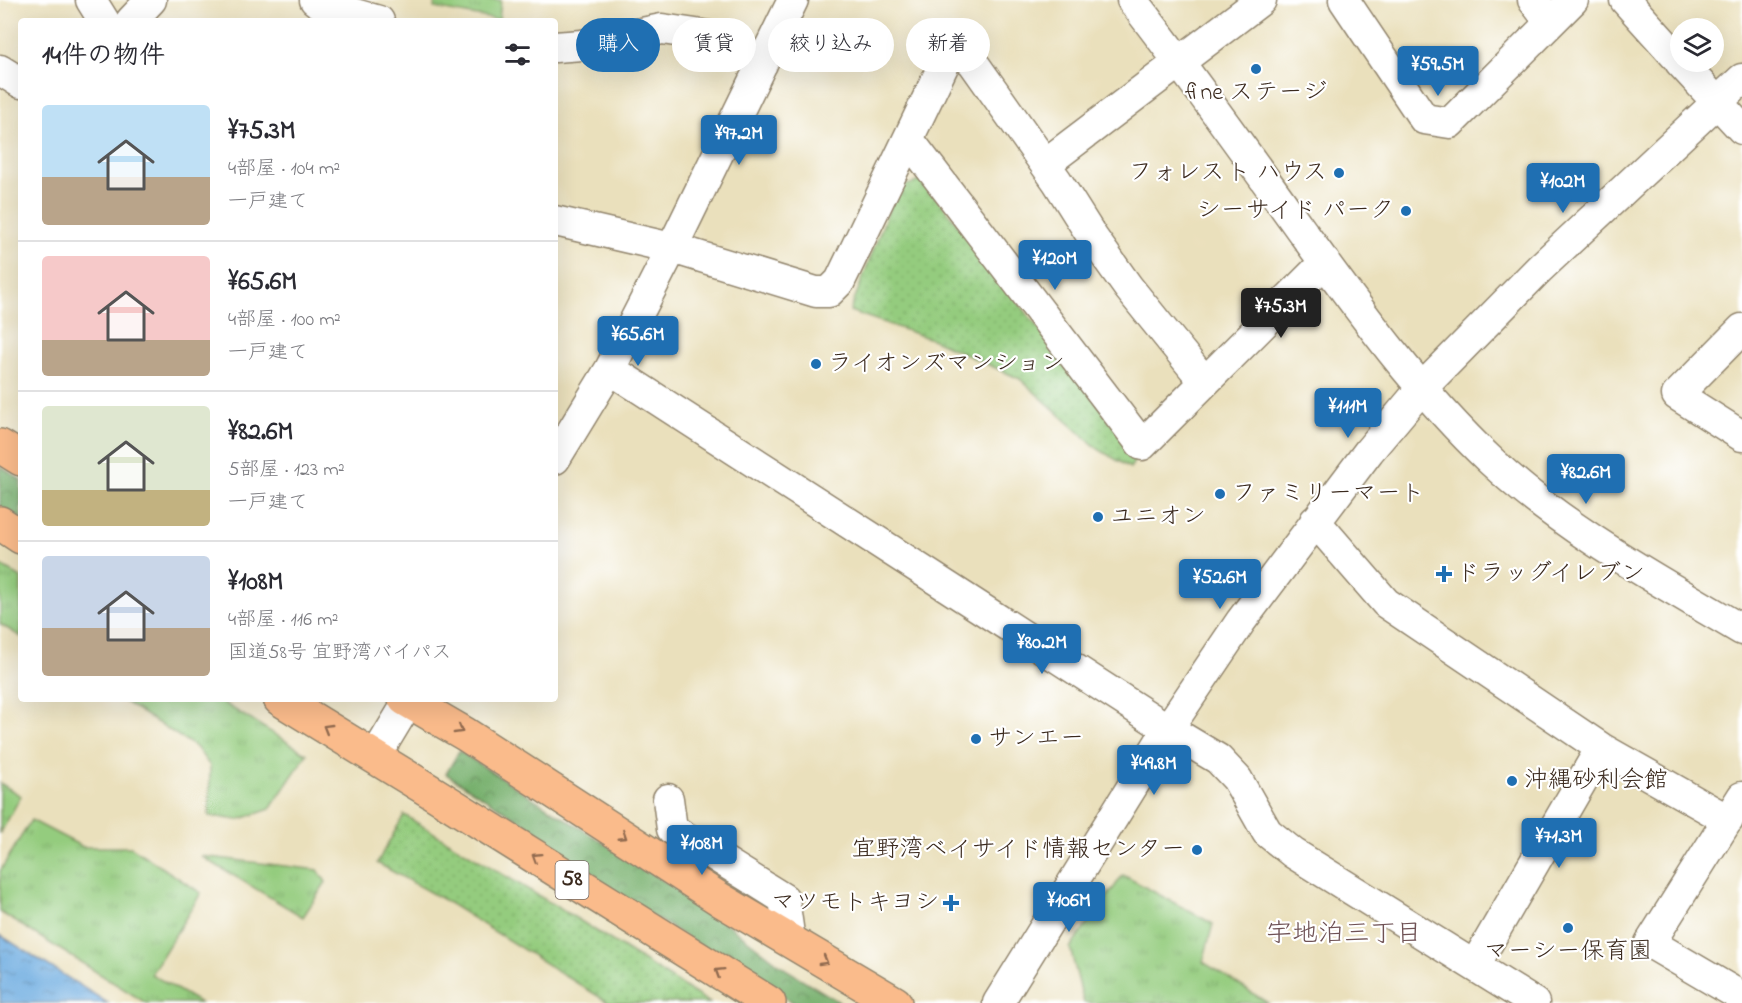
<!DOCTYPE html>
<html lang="ja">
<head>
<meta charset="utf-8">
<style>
	body { margin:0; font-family:"Indie Flower","Klee One",sans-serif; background:#f7f7f7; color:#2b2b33; height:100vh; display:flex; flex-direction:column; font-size:22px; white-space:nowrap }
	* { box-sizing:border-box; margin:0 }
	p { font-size:20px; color:#7c7c81 }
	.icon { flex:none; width:33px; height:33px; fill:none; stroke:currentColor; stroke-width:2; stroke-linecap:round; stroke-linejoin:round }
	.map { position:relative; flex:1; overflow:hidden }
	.panel { position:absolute; left:18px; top:18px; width:540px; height:684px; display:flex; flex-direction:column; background:#fff; border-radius:6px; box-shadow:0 6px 24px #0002 }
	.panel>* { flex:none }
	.banner { position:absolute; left:576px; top:18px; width:570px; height:54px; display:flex; gap:12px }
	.fabs { position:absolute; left:1670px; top:18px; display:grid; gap:12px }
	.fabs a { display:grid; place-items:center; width:54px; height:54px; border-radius:50%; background:#fff; box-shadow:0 6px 24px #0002; font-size:30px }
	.price { position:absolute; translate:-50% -51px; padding:0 14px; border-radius:6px; background:#1f6fb2; color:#fff; font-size:20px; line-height:39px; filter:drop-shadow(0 2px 3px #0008) }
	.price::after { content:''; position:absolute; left:50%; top:36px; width:18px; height:14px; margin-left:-9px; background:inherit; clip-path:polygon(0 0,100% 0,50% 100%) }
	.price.on { background:#222; color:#fff }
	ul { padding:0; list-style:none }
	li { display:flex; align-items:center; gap:18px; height:150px; padding:0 24px }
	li+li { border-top:2px solid #e1e1e2 }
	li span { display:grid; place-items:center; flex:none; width:168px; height:120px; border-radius:6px; color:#555 }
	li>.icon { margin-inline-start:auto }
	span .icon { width:72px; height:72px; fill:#fffc; stroke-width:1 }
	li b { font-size:26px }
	h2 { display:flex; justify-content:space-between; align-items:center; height:72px; padding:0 24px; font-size:26px }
	.tag { padding:0 21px; border-radius:27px; background:#fff; box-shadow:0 6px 24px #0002; font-size:21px; line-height:54px }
	.tag.on { background:#1f6fb2; color:#fff }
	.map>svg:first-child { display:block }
	.grass { fill:url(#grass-tufts); stroke:#687b4e; stroke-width:1.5 }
	.forest { fill:url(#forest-crowns); stroke:#596d46; stroke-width:1.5 }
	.park { fill:url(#park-dots); stroke:#687b4e; stroke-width:1.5 }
	.water { fill:url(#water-ripples); stroke:#546b7f; stroke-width:1.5 }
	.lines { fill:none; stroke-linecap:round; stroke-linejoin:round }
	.minor-casing { stroke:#92856d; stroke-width:33 }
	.highway-casing { stroke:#92856d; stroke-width:36 }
	.minor { stroke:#fff; stroke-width:30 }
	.highway { stroke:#fabb8b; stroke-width:33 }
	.oneway { stroke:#916b4f }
	.poi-dot { fill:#1f6fb2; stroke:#fff; stroke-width:2 }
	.labels { text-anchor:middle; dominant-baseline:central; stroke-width:4.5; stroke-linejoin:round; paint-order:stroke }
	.shield { fill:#fff; stroke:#766a62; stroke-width:1.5 }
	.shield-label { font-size:22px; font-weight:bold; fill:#3b2a1e }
	.poi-label { font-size:24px; fill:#3b2a1e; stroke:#fff; text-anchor:start }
	.neighbourhood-label { font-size:26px; fill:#6f5255; stroke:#fff }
</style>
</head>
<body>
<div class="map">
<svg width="1742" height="1003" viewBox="0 0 1742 1003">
	<defs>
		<pattern id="grass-tufts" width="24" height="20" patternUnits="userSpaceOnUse" patternTransform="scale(1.5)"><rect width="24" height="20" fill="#94cc7e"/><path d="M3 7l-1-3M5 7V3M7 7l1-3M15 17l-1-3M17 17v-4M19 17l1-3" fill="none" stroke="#80af6c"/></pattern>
		<pattern id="forest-crowns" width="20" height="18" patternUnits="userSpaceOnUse" patternTransform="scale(1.5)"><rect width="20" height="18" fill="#77b06d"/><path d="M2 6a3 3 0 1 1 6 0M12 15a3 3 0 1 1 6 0" fill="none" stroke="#638f59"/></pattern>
		<pattern id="park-dots" width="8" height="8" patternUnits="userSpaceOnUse" patternTransform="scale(1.5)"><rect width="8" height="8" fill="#94cc7e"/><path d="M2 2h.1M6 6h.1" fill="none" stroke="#80af6c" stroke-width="1.8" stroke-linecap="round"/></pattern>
		<pattern id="water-ripples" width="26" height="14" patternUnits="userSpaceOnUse" patternTransform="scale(1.5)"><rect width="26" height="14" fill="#6dace0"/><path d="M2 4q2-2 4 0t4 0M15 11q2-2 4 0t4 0" fill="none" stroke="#5b8cb5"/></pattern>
	</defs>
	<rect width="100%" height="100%" fill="#fff"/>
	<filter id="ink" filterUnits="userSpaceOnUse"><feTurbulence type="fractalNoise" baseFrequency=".0167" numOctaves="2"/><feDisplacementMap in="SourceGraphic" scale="12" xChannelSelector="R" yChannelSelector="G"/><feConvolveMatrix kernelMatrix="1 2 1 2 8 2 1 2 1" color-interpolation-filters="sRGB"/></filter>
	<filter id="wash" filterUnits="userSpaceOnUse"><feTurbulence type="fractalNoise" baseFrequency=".008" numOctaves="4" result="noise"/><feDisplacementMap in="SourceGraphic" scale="24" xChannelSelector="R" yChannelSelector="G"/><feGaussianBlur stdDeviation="1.35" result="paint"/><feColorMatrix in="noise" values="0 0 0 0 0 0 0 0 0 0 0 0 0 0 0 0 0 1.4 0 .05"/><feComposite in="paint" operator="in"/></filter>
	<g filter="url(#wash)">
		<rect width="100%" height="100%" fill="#eae0bc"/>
		<path class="grass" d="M436,0H501L499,20L434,8Z
			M0,565L21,578V637L0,624Z
			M120,699H217L307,754L270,809L238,820L209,816L210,766L196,747Z
			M0,783L21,796L0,834Z
			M31,820L83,847H131L201,893L151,974L200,1003H146L0,912V871Z
			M201,856L318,870L326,882L303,917Z
			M1123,875L1213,924L1203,962L1268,1003H1084L1070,948Z"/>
		<path class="forest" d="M0,466L21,480V520L0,506Z
			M459,751L705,907L787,970L841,1003H794L600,884L535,830L446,774Z"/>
		<path class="park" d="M923,180L1138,456L1130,468L1098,449L1020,379L934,340L850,311L897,188Z
			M404,815L579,920L710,1003H609L444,900L377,863Z"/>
		<path class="water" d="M0,935L108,1003H0Z"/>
	</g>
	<g filter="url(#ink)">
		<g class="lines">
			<defs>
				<path id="minor" d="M91,0L104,21
					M315,0L323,5L379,21
					M1132,0C1190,75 1246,153 1301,230C1359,310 1418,392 1491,461C1565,530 1656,579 1742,630
					M1344,0L1424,119L1450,123L1573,0
					M1533,0L1550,22
					M1625,0L1680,61
					M131,21L151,0
					M555,47L582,45L662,29L709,36L762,64
					M1680,62L1742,129
					M0,70L21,83
					M909,140L1142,445L1325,262
					M1045,164L1261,0
					M555,221L672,248L816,292H829L840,281L945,62L957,52L972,61L1057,181L1093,238L1128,287L1204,381
					M1742,329L1677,395L1742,436
					M610,369L1168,729L1218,759L1237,779L1267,832L1293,853L1534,1003
					M555,459L610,369L672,248L793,0
					M1315,521L1386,603L1601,748L1728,820
					M375,757L410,699
					M1742,797L1650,943L1742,997
					M668,799L672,829L784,899L790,941
					M1475,965L1601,748
					M998,1003L1168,729L1241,621L1369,451L1422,388L1539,269L1742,79"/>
				<path id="highway" d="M0,446L21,459
					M0,523L21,537
					M280,699L430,791L769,1003
					M405,699L465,734L721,900L895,1003"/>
			</defs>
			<use href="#minor" class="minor-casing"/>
			<use href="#highway" class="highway-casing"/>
			<use href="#minor" class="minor"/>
			<use href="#highway" class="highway"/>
		</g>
		<defs><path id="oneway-chevron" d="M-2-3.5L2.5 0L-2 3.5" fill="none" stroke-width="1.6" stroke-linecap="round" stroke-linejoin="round" transform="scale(1.5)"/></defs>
		<g class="oneway">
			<use href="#oneway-chevron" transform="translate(327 728) rotate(-149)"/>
			<use href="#oneway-chevron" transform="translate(459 730) rotate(30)"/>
			<use href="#oneway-chevron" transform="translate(623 836) rotate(33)"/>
			<use href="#oneway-chevron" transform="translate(536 857) rotate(-148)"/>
			<use href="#oneway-chevron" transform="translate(824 961) rotate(30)"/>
			<use href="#oneway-chevron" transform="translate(719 972) rotate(-148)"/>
		</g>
	</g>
	<g class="poi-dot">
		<circle cx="1256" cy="69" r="6"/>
		<circle cx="1339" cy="173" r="6"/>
		<circle cx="1406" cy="211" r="6"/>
		<circle cx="816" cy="364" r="6"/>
		<circle cx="1220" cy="494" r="6"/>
		<circle cx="1098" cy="517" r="6"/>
		<path d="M1441 565h6v6h6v6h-6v6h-6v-6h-6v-6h6z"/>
		<circle cx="976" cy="739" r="6"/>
		<circle cx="1512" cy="781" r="6"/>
		<circle cx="1197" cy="850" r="6"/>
		<path d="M948 894h6v6h6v6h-6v6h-6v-6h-6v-6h6z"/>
		<circle cx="1568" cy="928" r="6"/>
	</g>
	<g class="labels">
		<rect class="shield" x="555.5" y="861" width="33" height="38" rx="4.5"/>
		<g class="shield-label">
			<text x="572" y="880">58</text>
		</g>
		<g class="poi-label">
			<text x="1256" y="93" text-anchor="middle">fine ステージ</text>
			<text x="1327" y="173" text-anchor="end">フォレスト ハウス</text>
			<text x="1394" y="211" text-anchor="end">シーサイド パーク</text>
			<text x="828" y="364">ライオンズマンション</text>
			<text x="1232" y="494">ファミリーマート</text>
			<text x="1110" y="517">ユニオン</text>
			<text x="1456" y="574">ドラッグイレブン</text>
			<text x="988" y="739">サンエー</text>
			<text x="1524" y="781">沖縄砂利会館</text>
			<text x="1185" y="850" text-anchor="end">宜野湾ベイサイド情報センター</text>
			<text x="939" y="903" text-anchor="end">マツモトキヨシ</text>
			<text x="1568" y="952" text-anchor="middle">マーシー保育園</text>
		</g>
		<g class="neighbourhood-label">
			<text x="1344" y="935">宇地泊三丁目</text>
		</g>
	</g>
</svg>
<div class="fabs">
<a><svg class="icon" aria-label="layers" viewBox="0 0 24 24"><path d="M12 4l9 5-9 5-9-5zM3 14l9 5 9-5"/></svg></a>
</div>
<b class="price" style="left:1438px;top:97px">¥59.5M</b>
<b class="price" style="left:739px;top:166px">¥97.2M</b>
<b class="price" style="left:1563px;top:214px">¥102M</b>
<b class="price" style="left:1055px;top:291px">¥120M</b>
<b class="price on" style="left:1281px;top:339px">¥75.3M</b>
<b class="price" style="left:638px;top:367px">¥65.6M</b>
<b class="price" style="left:1348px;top:439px">¥111M</b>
<b class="price" style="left:1586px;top:505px">¥82.6M</b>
<b class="price" style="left:1220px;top:610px">¥52.6M</b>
<b class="price" style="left:1042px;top:675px">¥80.2M</b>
<b class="price" style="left:1154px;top:796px">¥49.8M</b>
<b class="price" style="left:1559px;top:869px">¥71.3M</b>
<b class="price" style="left:702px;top:876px">¥108M</b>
<b class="price" style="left:1069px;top:933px">¥106M</b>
<div class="banner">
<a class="tag on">購入</a>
<a class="tag">賃貸</a>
<a class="tag">絞り込み</a>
<a class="tag">新着</a>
</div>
<section class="panel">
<h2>14件の物件<svg class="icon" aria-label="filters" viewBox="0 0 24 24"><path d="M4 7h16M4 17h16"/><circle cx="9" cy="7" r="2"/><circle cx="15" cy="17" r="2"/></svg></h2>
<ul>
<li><span style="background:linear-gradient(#bfe0f5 60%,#b9a48a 0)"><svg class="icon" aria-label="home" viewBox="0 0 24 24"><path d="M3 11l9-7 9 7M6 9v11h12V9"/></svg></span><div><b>¥75.3M</b><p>4部屋 · 104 m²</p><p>一戸建て</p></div></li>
<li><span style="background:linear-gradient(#f6c9c9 70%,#b9a48a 0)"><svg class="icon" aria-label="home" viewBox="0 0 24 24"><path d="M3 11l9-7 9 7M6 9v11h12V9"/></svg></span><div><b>¥65.6M</b><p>4部屋 · 100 m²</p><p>一戸建て</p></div></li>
<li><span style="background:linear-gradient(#dfe7d0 70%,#c2b280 0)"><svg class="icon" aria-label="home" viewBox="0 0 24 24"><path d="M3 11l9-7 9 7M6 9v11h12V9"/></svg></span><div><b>¥82.6M</b><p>5部屋 · 123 m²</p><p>一戸建て</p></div></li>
<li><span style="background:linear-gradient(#c9d6e8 60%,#b9a48a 0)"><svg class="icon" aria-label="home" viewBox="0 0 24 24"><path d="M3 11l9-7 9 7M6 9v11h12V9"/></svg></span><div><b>¥108M</b><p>4部屋 · 116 m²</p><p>国道58号 宜野湾バイパス</p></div></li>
</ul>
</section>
</div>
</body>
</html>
